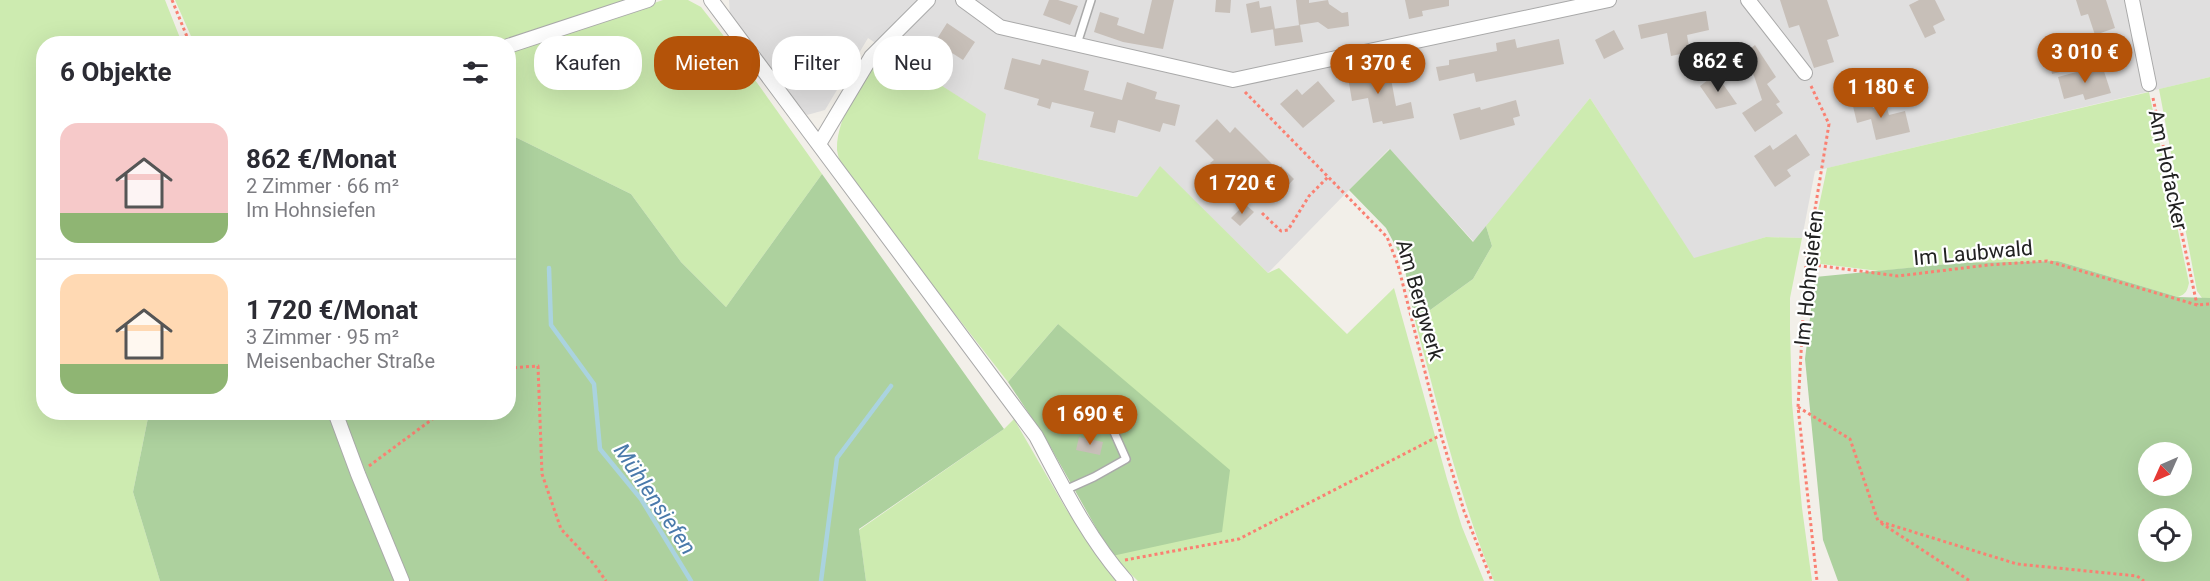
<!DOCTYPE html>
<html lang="de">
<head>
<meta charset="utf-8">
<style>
	body { margin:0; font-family:Roboto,sans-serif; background:#f7f7f7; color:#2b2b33; height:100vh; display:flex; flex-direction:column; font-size:22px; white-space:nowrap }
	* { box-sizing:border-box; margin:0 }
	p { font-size:20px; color:#7c7c81 }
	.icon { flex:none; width:33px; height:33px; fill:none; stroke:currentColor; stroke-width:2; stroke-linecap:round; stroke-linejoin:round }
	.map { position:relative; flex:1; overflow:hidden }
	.drawer { position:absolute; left:36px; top:36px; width:480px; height:384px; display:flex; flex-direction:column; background:#fff; border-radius:24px; box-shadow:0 6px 24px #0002 }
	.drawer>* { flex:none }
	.guide { position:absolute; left:534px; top:36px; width:570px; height:54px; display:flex; gap:12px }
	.needle { width:39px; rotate:225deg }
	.controls { position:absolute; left:2138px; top:442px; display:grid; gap:12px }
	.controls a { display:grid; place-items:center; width:54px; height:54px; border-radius:50%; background:#fff; box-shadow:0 6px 24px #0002; font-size:30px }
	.price { position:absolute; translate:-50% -51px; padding:0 14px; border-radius:21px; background:#b45309; color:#fff; font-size:20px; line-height:39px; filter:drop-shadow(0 2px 3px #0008) }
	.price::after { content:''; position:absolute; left:50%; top:36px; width:18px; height:14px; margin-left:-9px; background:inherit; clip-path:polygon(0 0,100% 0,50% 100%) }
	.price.active { background:#222; color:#fff }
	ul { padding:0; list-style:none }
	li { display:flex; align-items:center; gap:18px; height:150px; padding:0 24px }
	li+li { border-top:2px solid #e1e1e2 }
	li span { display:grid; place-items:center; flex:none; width:168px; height:120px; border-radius:18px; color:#555 }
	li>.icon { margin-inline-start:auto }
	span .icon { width:72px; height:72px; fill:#fffc; stroke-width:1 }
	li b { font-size:26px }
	h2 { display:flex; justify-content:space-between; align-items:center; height:72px; padding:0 24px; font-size:26px }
	.tag { padding:0 21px; border-radius:24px; background:#fff; box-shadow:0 6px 24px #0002; font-size:21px; line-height:54px }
	.tag.active { background:#b45309; color:#fff }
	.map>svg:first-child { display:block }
	.residential { fill:#e0dfdf }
	.grass { fill:#cdebb0 }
	.forest { fill:#add19e; fill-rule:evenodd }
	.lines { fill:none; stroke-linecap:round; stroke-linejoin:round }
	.stream { stroke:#aad3df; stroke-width:4.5 }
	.building { fill:#c7bfb8 }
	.lane-casing { stroke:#a9a9a9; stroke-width:10 }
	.street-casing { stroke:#a9a9a9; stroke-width:16 }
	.path { stroke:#fa8072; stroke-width:3; stroke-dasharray:3 3; stroke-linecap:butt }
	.lane { stroke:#fff; stroke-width:7 }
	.street { stroke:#fff; stroke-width:14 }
	.labels { text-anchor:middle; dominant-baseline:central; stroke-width:4.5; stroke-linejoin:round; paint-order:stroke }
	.street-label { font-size:21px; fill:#222; stroke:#fff }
	.water-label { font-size:22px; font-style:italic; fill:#4a7aab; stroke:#fff }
</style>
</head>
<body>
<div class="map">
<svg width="2210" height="581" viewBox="0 0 2210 581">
	<rect width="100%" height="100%" fill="#f2efe9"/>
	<path class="residential" d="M729,0H2210V77L1815,171L1802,238L1766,237L1694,259L1590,98L1474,242L1389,149L1268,273L1160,167L1137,197L978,159L985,114L868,38L825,110L807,115L730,16Z"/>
	<path class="grass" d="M0,0H165L182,43L44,44V412L149,413L133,492L160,581H0Z
		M175,0H637L501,44L194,43Z
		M663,0H688L701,7L723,35L822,174L726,307L681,262L631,194L509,134L508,52Z
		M886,50L986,114L978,159L1137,197L1160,166L1268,273L1279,268L1347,334L1394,288L1447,479L1462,527L1484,581H1138L1112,556L1058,324L1008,382L841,168C840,162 838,156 837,150C836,118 865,71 886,50Z
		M2210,77V298H2202L2197,291L2159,89Z
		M2149,92L2189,283C2187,291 2186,294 2178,297L2058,261L1958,263L1879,271L1821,264L1812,260L1809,253L1827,168Z
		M1590,98L1694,258L1766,237L1802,238L1790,298V330L1792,403L1802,508L1812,581H1494C1459,497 1439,409 1415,321L1473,279L1492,246L1486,226Z
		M1014,419L1066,509L1117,581H866L859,530L1004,429Z"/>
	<path class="forest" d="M509,134L631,194L681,262L726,307L822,174L1004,429L859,529L866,581H160L133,492L149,413L508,412Z
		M1390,149L1473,242L1486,226L1492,246L1473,279L1415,321L1403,260L1386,228L1349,190Z
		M2058,261L2178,297L2210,298V581H1838L1823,540L1805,359L1815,277L1958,263ZM2148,453H2181V486H2148ZM2148,519H2181V552H2148Z
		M1058,324L1230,470L1222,532L1112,556L1047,441L1008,382Z"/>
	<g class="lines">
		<path class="stream" d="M549,268L551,325L594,384L600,449L641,499L691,581
			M821,581L837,458L891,386"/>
	</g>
	<path class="building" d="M1049,0H1058L1078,6L1070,25L1043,15Z
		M1152,0H1174L1163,49L1123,42L1094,32L1100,12L1119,18L1117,25L1144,34Z
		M1216,0H1231L1230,13L1215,12Z
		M1296,0H1309V3L1328,0L1329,4L1342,13L1348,12L1349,26L1328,29L1318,22L1299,25Z
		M1405,0H1449V6L1422,11L1423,16L1409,19Z
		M1780,0H1827L1839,36L1827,40L1834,62L1814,68L1799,25L1789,28Z
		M1919,0H1935L1945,20L1933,26L1936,33L1925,38L1909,5Z
		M2076,0H2106L2115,28L2095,35L2088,14L2081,16Z
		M1259,1L1260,8L1271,6L1275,29L1251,33L1246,4Z
		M1706,11L1709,30L1687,35L1690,52L1671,56L1667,33L1641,39L1638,25Z
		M947,23L975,42L963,60L935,42Z
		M1300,25L1303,42L1275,46L1273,29Z
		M1614,30L1624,49L1604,59L1595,40Z
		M1515,39L1517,48L1559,39L1564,64L1476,82L1474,73L1439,81L1436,67L1449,65V60L1497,51L1496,43Z
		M1755,45L1776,77L1767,84L1780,102L1776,104L1783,113L1755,132L1742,113L1762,100L1754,76L1741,56Z
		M2063,56L2067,70L2052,74L2049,60Z
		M1012,58L1040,65L1042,59L1089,71L1084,90L1122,100L1127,82L1157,92L1155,99L1180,105L1175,126L1163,123L1160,132L1118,120L1115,133L1090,127L1094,112L1052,102L1050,109L1037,105L1039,99L1004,89Z
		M2102,65L2111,93L2085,100L2083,94L2064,99L2058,77Z
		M1374,66L1375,71L1389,68L1396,106L1411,102L1414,118L1383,124L1382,121L1373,123L1368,98L1352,101L1347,71Z
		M1716,74L1737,104L1716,109L1700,86Z
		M1318,81L1335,101L1303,128L1280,104L1297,89L1302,95Z
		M1871,97L1873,108L1886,105L1889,115L1905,111L1910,132L1876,140L1871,119L1857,123L1852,102Z
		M1516,100L1520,116L1513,118L1515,125L1460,140L1453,114L1480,107L1481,110Z
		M1217,119L1230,133L1235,127L1278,170L1281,166L1294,179L1274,200L1245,170L1240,175L1229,164L1219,173L1210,163L1214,160L1195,141Z
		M1796,134L1810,155L1787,170L1791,176L1775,187L1754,156L1770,145L1773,150Z
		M1245,204L1254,212L1240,226L1231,218Z
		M1079,437L1103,442L1100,455L1076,450Z"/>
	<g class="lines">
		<defs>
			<path id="lane" d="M1077,44L1091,0
				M1065,490L1094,477L1126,459L1114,432"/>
			<path id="street" d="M711,0L1036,436C1063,487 1088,538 1126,581
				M963,0L1000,27L1233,80L1609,0
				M1748,0L1805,73
				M2132,0L2149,84
				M508,46L648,0
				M819,144L871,57L928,0
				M335,412L358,474L402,581"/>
		</defs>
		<use href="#lane" class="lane-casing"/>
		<use href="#street" class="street-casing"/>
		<path class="path" d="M172,0L190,44
			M1811,86L1829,124L1806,264L1798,407L1817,581
			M1245,92L1387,237L1398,265L1441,435L1464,511L1492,581
			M2153,98L2197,305
			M1262,213L1281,231L1288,230L1309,196L1328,177
			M1806,264L1898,276L1988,265L2047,261L2197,305L2210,304
			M508,368L538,366L542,474L561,529L594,564L606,581
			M1798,407L1850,439L1878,521L2017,564L2137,576L2144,581
			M369,466L442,412
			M1881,523L1970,581
			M1125,560L1239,539L1441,435"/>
		<use href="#lane" class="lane"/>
		<use href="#street" class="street"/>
	</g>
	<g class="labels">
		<g class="street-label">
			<text transform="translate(2168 170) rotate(78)">Am Hofacker</text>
			<text transform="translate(1973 253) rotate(-5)">Im Laubwald</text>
			<text transform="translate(1809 278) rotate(-84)">Im Hohnsiefen</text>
			<text transform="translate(1420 300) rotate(74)">Am Bergwerk</text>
		</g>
		<g class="water-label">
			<text transform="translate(655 499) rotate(56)">Mühlensiefen</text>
		</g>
	</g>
</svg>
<div class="controls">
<a><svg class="needle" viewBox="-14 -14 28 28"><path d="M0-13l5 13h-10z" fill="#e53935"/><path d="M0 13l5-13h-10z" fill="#7c7c81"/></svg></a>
<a><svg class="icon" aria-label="locate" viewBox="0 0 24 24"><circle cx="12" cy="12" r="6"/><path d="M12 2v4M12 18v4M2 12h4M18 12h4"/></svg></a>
</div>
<b class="price" style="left:2085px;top:84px">3 010 €</b>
<b class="price active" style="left:1718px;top:93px">862 €</b>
<b class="price" style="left:1378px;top:95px">1 370 €</b>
<b class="price" style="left:1881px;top:119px">1 180 €</b>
<b class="price" style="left:1242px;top:215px">1 720 €</b>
<b class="price" style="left:1090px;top:446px">1 690 €</b>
<div class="guide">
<a class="tag">Kaufen</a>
<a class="tag active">Mieten</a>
<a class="tag">Filter</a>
<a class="tag">Neu</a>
</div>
<section class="drawer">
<h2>6 Objekte<svg class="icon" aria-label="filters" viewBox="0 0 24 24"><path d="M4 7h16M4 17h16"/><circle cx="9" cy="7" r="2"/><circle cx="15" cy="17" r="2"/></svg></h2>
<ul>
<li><span style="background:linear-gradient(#f6c9c9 75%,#8fb573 0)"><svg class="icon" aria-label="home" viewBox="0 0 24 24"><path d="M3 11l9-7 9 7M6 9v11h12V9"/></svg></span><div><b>862 €/Monat</b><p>2 Zimmer · 66 m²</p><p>Im Hohnsiefen</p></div></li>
<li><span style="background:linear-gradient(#ffd9b3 75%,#8fb573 0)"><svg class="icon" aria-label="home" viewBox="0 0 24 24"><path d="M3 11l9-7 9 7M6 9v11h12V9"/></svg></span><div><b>1 720 €/Monat</b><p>3 Zimmer · 95 m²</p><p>Meisenbacher Straße</p></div></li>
</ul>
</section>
</div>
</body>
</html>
